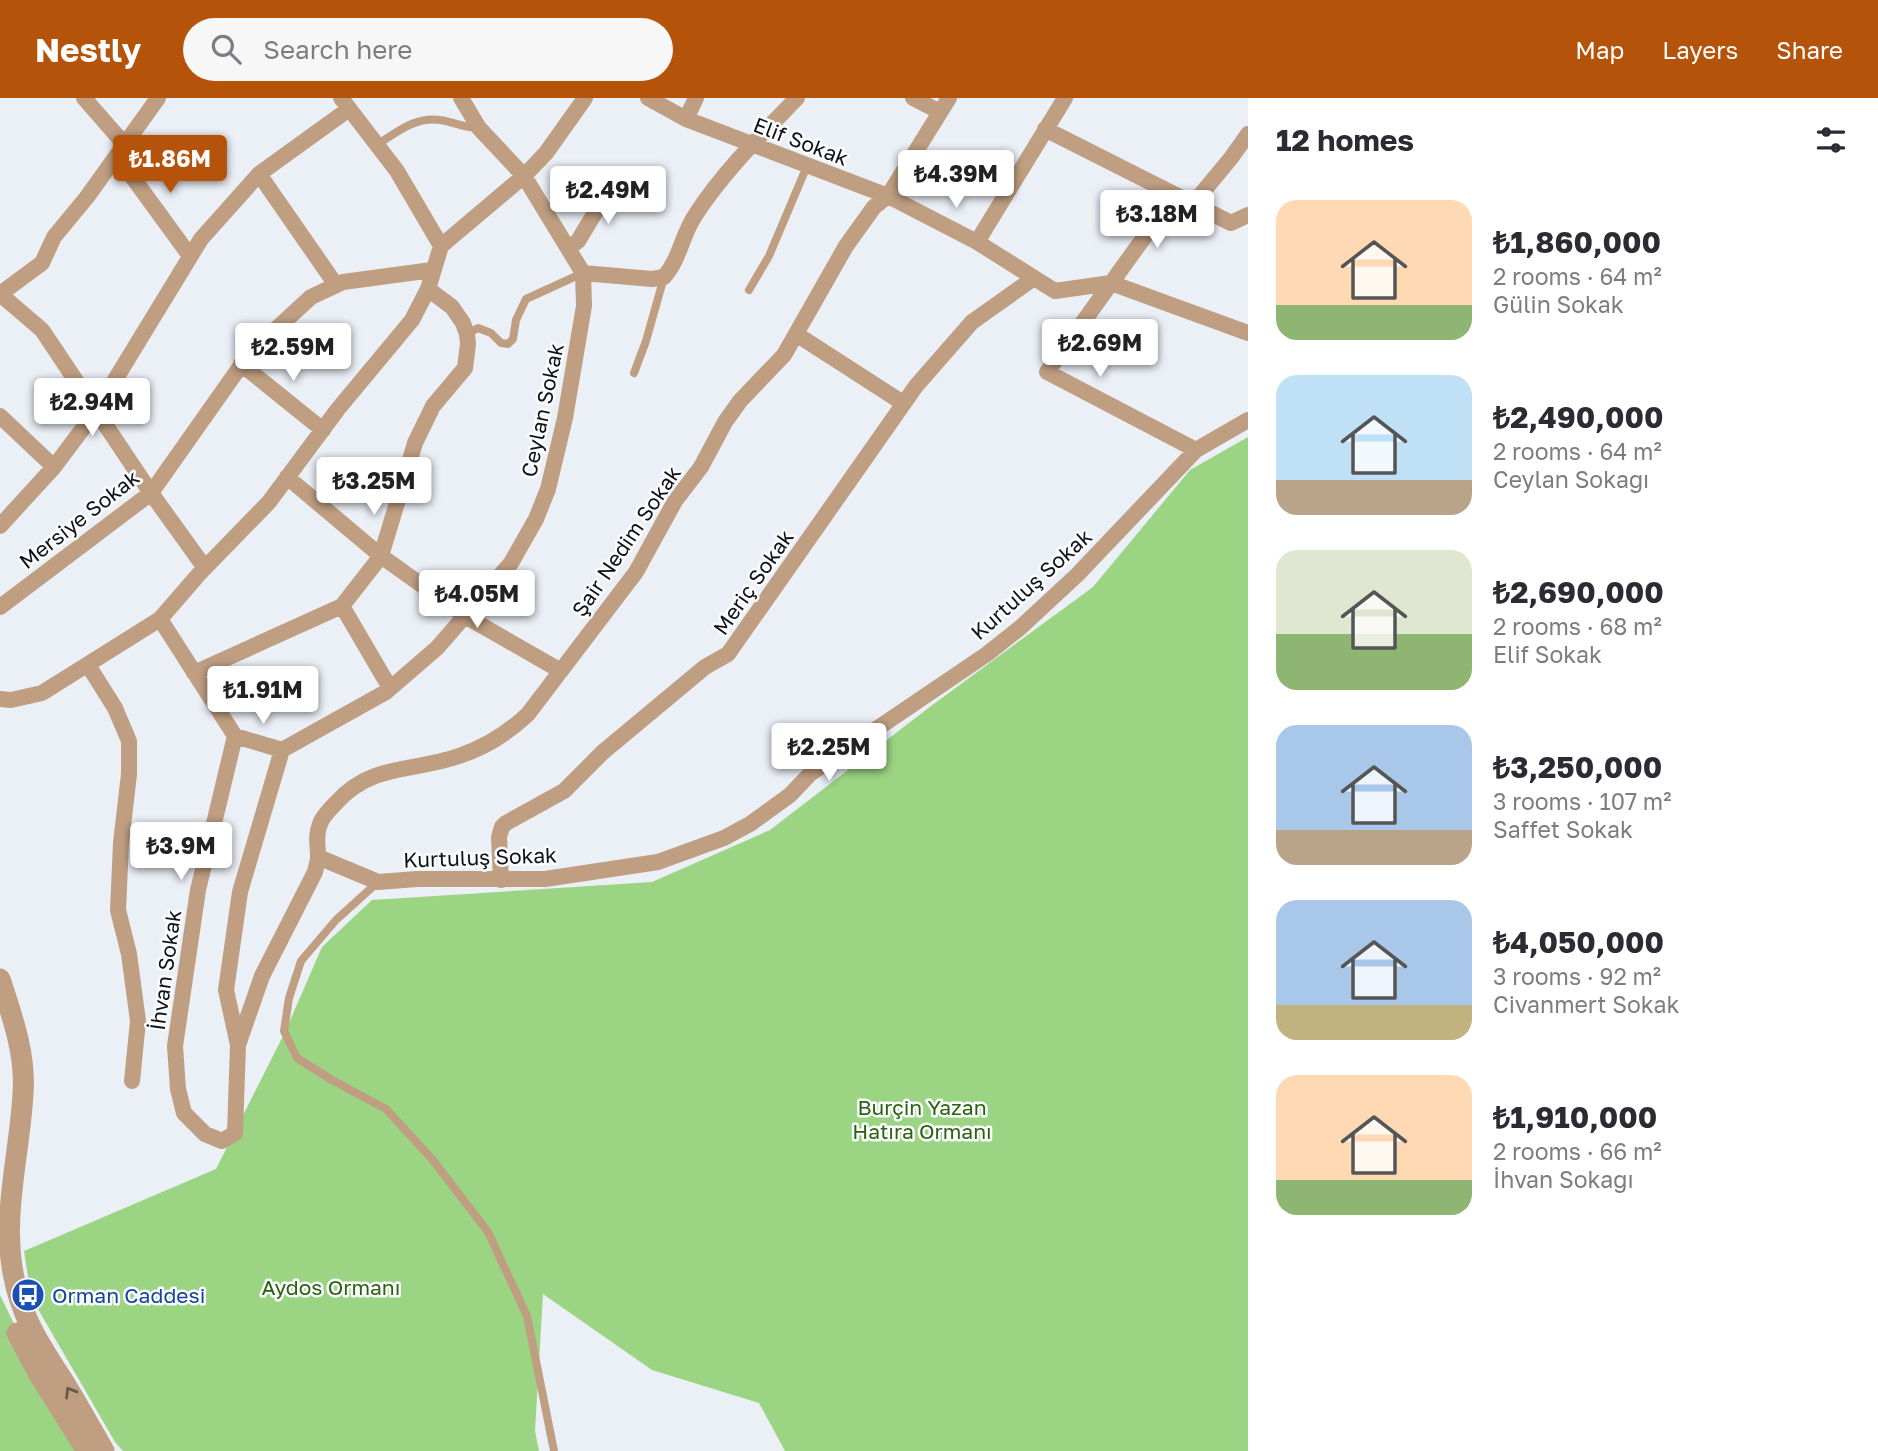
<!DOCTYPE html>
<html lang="en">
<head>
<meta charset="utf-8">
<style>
	body { margin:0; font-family:"Golos Text",sans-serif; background:#f7f7f7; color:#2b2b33; height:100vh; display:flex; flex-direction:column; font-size:26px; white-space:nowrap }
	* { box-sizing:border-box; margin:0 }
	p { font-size:23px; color:#7c7c81 }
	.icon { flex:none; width:38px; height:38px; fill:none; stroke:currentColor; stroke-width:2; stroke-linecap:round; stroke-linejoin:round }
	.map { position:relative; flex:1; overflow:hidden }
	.drawer { display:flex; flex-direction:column; background:#fff; width:630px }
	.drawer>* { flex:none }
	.price { position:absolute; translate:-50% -60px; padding:0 16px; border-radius:7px; background:#fff; color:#222; font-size:23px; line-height:46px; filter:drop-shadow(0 2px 4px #0008) }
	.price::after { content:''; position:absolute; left:50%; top:42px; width:21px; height:16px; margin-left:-10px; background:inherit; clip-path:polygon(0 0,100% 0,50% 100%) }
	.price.current { background:#b45309; color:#fff }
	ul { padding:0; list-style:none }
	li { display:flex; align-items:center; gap:21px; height:175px; padding:0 28px }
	li span { display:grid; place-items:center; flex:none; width:196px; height:140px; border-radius:21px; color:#555 }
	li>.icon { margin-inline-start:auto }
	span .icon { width:84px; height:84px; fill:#fffc; stroke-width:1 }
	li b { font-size:30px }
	h2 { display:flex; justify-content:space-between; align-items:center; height:84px; padding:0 28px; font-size:30px }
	header { display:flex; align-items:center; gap:42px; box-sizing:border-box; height:98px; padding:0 35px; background:#b45309; color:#fff }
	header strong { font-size:33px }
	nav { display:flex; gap:38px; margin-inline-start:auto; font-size:24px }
	.search { width:490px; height:63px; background:#f7f7f7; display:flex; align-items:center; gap:18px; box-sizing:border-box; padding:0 24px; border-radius:38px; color:#7c7c81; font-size:26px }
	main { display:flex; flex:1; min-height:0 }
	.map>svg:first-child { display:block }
	.forest { fill:#9bd482 }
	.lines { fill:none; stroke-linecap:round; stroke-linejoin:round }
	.service { stroke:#bf9e81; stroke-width:8 }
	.minor { stroke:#bf9e81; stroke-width:16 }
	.tertiary { stroke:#bf9e81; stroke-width:21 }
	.oneway { stroke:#67584a }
	.labels { text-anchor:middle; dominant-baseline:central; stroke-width:5; stroke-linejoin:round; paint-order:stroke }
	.street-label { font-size:21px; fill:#0f1113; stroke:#fbfcff }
	.park-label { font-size:21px; fill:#2e610d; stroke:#fbfcff }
	.transit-label { font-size:21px; fill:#164399; stroke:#fbfcff; text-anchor:start }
</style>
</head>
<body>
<header>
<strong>Nestly</strong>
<div class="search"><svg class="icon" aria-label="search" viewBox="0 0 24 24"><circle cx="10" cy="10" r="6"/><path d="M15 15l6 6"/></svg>Search here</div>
<nav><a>Map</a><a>Layers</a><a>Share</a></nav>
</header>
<main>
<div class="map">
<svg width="1248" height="1353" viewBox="0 0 1248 1353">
	<rect width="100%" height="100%" fill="#ebeff6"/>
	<path class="forest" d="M1248,339V1353H785L759,1305L652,1272L543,1196L535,1333L539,1353H123L115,1344L31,1199L24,1153L216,1071L285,934L322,849L372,802L652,784L770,732L931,608L1093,489L1190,372Z
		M0,1197L65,1331L83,1353H0Z"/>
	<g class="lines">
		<path class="service" d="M378,46C397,34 416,18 440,22C454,24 465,30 479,30
			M749,192L769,158L807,68
			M467,236L478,230L491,235L501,245L508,246L513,241L516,222L526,201L583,175
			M634,275L646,243L664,179
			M378,784L336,822L301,863L289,900L284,933L297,960L332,982L386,1011L432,1061L488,1134L527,1218L554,1353"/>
		<path class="minor" d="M84,0L125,47
			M341,0L397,73L441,148
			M648,0L686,21L888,98L977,144L1055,193L1111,185L1248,235
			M913,0L940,14
			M686,21L696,0
			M1045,31L1231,125L1248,117
			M117,58L190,158
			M259,76L336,187
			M1174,98L1047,274L1196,352
			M1192,107L1231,60L1248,36
			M977,144L1065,0
			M569,150L578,143L616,80
			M583,175L652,181L664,179C680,161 682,136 696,116C724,73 761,37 797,0
			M0,196L42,232L151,395L205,470
			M0,196L42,165L54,139L87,99L158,0
			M796,236L903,305
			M241,266L323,332
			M0,318L54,369
			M287,379L381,458L465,518L561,573
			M0,428L54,369L96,313L201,141L259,76L349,11
			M342,508L390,590
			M0,509L151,395L249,256L311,199L343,184L432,172
			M160,521L235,638L198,792L175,948L178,991L184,1015L205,1036L222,1043L235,1035L238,947L262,878L315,774C316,769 318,764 318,758C318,747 315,738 320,726C322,719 330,711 336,705C371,665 414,674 459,658C486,649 507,636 528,616L636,474L675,403L701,369L725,324L740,303L784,257L846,148L874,109L888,98L949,0
			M88,567L115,610L129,643V676L121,745L118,812L129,856L138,923L132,983
			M194,575L342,508L381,458L415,345L433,308L465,270L468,246L467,236L463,225L452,209L428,191
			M0,601L11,602L42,595L160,521L199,476L269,404L338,311L412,222L428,191L441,148L524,78L546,55L585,0
			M235,638L282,652
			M318,759L378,784L417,781H545L658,764L724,740L750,726L790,697L810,676L987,556L1021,529L1077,477L1196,352L1248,322
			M501,782L499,739L502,729L506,725L564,693L603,654L705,569L728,556L916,288L972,224L1034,180
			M238,947L226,892L240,794L282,652L386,594L437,550L511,465L536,421L548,391L565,320L584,208L583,175L524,78L479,30L461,0"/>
		<path class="tertiary" d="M0,881C12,918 26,956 23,995C20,1055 2,1114 13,1175C21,1219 40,1247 64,1284C78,1307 91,1330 104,1353
			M17,1235L38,1275L87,1353"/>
	</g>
	<defs><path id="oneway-chevron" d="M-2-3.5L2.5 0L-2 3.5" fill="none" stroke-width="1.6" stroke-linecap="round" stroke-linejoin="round" transform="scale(1.75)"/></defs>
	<use class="oneway" href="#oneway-chevron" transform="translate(70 1294) rotate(-121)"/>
	<defs>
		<symbol id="bus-disc" viewBox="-11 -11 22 22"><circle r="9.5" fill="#1a4fb4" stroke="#fbfcff"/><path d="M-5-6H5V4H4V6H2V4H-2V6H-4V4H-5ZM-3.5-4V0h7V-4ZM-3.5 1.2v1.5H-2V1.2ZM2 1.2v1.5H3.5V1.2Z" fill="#fff"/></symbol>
	</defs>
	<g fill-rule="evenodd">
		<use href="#bus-disc" x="9" y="1178" width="38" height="38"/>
	</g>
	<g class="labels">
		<g class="street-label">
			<text transform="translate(801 43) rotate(21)">Elif Sokak</text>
			<text transform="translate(542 312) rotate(-78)">Ceylan Sokak</text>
			<text transform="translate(79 421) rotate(-38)">Mersiye Sokak</text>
			<text transform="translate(626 443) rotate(-56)">Şair Nedim Sokak</text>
			<text transform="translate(753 484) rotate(-55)">Meriç Sokak</text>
			<text transform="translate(1031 486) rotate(-42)">Kurtuluş Sokak</text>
			<text transform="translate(480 759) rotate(-2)">Kurtuluş Sokak</text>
			<text transform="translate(165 872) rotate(-82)">İhvan Sokak</text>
		</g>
		<g class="park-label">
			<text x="922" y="1009">Burçin Yazan<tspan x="922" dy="24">Hatıra Ormanı</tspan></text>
			<text x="331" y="1189">Aydos Ormanı</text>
		</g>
		<g class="transit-label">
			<text x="52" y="1197">Orman Caddesi</text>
		</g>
	</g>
</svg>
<b class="price current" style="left:170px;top:97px">₺1.86M</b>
<b class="price" style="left:956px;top:112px">₺4.39M</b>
<b class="price" style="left:608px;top:128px">₺2.49M</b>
<b class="price" style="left:1157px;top:152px">₺3.18M</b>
<b class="price" style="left:1100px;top:281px">₺2.69M</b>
<b class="price" style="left:293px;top:285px">₺2.59M</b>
<b class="price" style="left:92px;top:340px">₺2.94M</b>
<b class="price" style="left:374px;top:419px">₺3.25M</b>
<b class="price" style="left:477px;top:532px">₺4.05M</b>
<b class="price" style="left:263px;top:628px">₺1.91M</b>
<b class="price" style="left:829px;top:685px">₺2.25M</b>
<b class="price" style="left:181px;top:784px">₺3.9M</b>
</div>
<section class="drawer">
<h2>12 homes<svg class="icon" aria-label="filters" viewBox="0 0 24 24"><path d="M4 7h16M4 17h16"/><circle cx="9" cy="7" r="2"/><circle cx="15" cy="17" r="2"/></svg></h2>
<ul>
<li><span style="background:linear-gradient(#ffd9b3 75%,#8fb573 0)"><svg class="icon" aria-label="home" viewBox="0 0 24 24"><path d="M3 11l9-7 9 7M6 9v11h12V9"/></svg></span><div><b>₺1,860,000</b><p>2 rooms · 64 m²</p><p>Gülin Sokak</p></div></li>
<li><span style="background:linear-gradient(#bfe0f5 75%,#b9a48a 0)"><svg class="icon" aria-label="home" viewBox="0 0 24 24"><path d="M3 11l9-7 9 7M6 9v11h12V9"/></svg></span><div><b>₺2,490,000</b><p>2 rooms · 64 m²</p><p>Ceylan Sokağı</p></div></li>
<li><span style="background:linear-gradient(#dfe7d0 60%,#8fb573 0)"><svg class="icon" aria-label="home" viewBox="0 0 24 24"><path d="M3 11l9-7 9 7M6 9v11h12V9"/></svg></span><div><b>₺2,690,000</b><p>2 rooms · 68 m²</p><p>Elif Sokak</p></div></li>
<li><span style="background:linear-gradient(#a9c7e8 75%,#b9a48a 0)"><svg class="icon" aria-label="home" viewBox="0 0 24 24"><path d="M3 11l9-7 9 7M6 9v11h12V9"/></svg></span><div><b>₺3,250,000</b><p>3 rooms · 107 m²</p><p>Saffet Sokak</p></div></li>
<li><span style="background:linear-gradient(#a9c7e8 75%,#c2b280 0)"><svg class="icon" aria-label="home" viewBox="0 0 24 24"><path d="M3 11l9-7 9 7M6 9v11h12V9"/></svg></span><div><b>₺4,050,000</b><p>3 rooms · 92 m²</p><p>Civanmert Sokak</p></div></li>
<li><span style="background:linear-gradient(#ffd9b3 75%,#8fb573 0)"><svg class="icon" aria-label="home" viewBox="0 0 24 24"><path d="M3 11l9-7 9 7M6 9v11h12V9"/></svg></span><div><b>₺1,910,000</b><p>2 rooms · 66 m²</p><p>İhvan Sokağı</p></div></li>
</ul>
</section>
</main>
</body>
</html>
